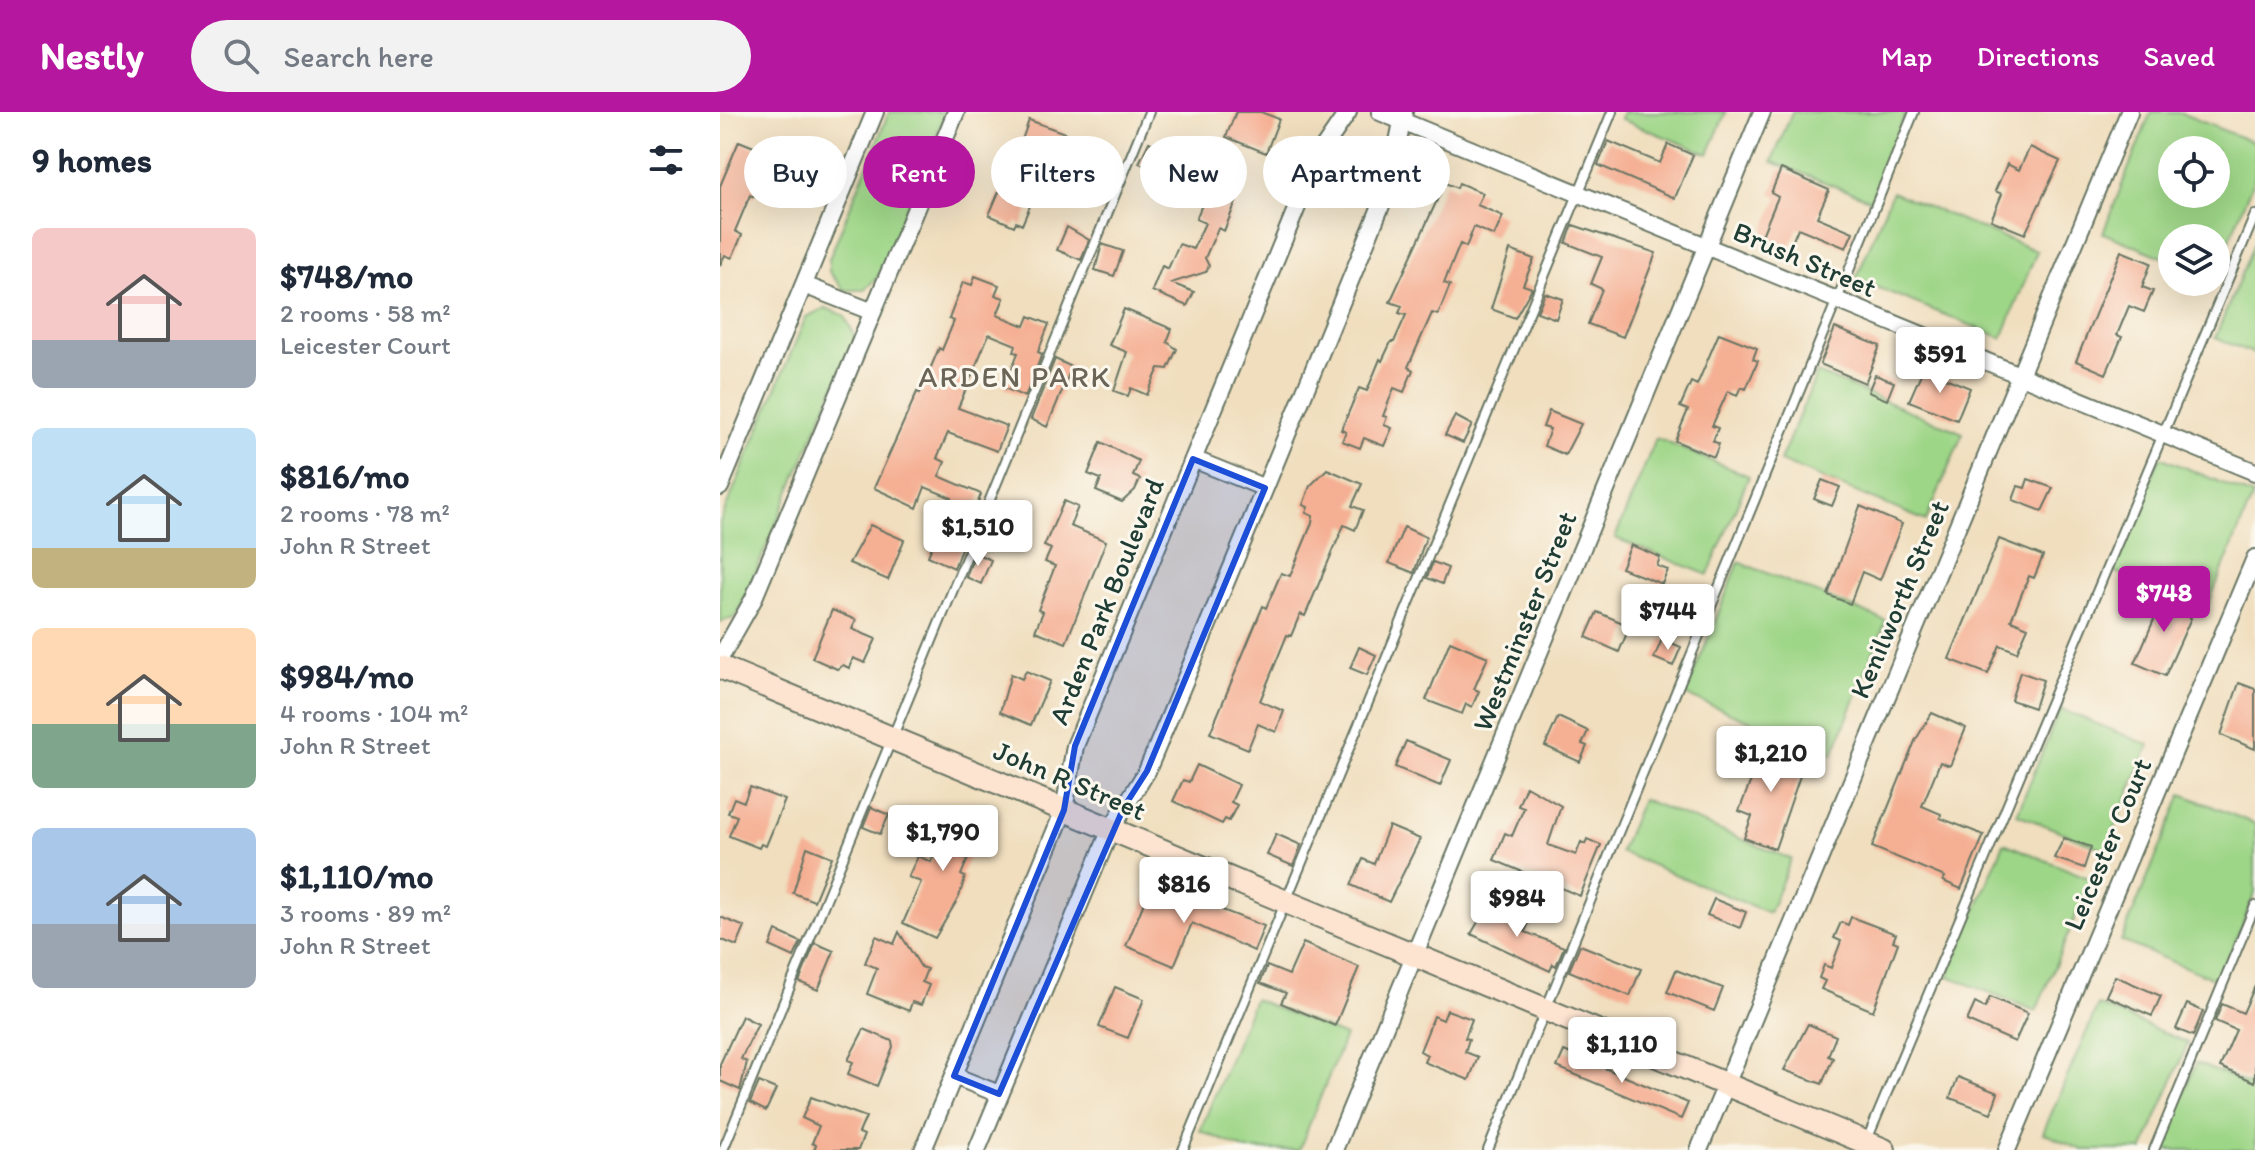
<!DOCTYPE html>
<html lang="en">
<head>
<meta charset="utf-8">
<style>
	body { margin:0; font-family:Itim,sans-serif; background:#f2f2f3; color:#1f2937; height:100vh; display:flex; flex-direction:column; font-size:30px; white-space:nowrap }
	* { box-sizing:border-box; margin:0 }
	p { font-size:26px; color:#747a83 }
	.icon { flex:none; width:44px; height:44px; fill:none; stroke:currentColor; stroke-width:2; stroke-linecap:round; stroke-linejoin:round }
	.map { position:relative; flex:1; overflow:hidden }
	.panel { display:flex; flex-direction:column; background:#fff; width:720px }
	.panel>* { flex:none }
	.hud { position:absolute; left:24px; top:24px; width:760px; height:72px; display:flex; gap:16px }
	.tools { position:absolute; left:1438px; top:24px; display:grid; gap:16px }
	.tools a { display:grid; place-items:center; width:72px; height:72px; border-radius:50%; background:#fff; box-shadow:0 8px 32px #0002; font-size:40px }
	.price { position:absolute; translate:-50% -68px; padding:0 18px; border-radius:8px; background:#fff; color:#222; font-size:26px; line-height:52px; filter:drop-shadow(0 2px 4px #0008) }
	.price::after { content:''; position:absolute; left:50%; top:48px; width:24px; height:18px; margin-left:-12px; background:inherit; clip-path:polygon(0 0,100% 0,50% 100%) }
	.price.selected { background:#b5179e; color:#fff }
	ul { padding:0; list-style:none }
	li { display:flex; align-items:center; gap:24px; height:200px; padding:0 32px }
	li span { display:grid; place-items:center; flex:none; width:224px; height:160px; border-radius:12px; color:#555 }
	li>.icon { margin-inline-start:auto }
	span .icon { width:96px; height:96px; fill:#fffc; stroke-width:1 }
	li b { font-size:34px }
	h2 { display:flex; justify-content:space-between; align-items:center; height:96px; padding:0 32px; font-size:34px }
	.pill { padding:0 28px; border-radius:36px; background:#fff; box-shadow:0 8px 32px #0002; font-size:28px; line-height:72px }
	.pill.selected { background:#b5179e; color:#fff }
	header { display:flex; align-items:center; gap:48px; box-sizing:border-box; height:112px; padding:0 40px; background:#b5179e; color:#fff }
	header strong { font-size:38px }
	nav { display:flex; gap:44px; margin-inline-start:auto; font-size:28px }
	.search { width:560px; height:72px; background:#f2f2f3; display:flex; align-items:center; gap:20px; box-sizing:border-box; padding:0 28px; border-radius:44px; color:#747a83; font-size:30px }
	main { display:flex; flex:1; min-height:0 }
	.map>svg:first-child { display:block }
	.green { fill:#9ed687; stroke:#5e8a5e; stroke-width:2; fill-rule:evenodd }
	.building { fill:#f5b094 }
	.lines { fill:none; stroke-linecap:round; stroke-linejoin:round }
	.lane-casing { stroke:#687564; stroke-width:12 }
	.street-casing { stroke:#687564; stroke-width:20 }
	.secondary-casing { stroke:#687564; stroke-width:26 }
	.lane { stroke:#fff; stroke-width:8 }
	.street { stroke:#fff; stroke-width:16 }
	.secondary { stroke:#fde4d0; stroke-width:22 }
	.marked { fill:#1d4ed8; fill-opacity:0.2; stroke:#1d4ed8; stroke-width:6; stroke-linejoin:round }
	.labels { text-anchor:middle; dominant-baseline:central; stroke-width:6; stroke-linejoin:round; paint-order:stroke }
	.street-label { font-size:28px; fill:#1f3d34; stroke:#fbf7ec }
	.neighbourhood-label { font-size:30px; letter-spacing:2px; fill:#6a6556; stroke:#fbf7ec }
</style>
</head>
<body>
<header>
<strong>Nestly</strong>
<div class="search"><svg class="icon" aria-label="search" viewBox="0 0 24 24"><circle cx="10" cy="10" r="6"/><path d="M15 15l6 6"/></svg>Search here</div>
<nav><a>Map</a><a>Directions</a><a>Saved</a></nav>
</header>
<main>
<section class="panel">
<h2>9 homes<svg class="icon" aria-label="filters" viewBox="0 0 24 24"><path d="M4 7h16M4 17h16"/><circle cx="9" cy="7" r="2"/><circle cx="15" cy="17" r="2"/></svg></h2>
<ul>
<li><span style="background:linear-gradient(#f6c9c9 70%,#9aa5b1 0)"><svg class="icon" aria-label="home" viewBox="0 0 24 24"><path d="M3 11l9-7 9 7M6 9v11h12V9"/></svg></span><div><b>$748/mo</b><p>2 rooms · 58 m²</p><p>Leicester Court</p></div></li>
<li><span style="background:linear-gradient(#bfe0f5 75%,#c2b280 0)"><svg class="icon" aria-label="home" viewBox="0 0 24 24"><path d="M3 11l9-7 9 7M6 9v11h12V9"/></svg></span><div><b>$816/mo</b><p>2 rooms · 78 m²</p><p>John R Street</p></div></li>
<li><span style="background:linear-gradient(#ffd9b3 60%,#7fa58c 0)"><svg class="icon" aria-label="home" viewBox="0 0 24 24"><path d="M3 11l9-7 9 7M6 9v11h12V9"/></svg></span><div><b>$984/mo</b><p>4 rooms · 104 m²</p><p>John R Street</p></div></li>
<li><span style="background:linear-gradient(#a9c7e8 60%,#9aa5b1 0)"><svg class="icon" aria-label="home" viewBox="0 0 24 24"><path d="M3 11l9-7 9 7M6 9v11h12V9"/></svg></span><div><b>$1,110/mo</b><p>3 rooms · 89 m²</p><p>John R Street</p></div></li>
</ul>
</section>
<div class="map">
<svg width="1535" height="1038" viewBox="0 0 1535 1038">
	<rect width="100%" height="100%" fill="#fbf7ec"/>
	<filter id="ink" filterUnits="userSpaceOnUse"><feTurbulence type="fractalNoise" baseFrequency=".0125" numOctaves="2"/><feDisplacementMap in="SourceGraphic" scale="16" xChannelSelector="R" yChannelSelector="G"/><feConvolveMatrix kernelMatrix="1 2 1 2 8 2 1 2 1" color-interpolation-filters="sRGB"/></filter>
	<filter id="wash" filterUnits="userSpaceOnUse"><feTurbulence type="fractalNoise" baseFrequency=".006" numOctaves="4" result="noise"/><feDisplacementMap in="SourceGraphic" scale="32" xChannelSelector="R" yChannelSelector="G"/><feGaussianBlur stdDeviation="1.8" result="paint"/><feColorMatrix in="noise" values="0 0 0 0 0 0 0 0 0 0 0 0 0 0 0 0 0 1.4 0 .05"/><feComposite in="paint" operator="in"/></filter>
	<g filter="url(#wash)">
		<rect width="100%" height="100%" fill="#f0debe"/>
		<path class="green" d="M169,0H226L158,165L144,178H124L109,160V147Z
			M903,0H1006L988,42L900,7Z
			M1072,0H1186L1151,88L1052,50Z
			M1431,0H1458L1535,31V64L1496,162V126H1452V149L1383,121ZM1452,38H1496V82H1452Z
			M1172,80L1317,139L1282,226L1136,167Z
			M1535,129V242L1495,226Z
			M105,196L124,203L134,222L133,230L19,499L14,506L0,510V410L86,205Z
			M1097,261L1243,321L1206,409L1060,349Z
			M936,326L1029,364L988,463L895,426Z
			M1440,345L1533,384L1486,498L1393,459Z
			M1019,450L1166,509L1113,642L965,583Z
			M1340,597L1429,633L1386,738L1297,702Z
			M1462,682L1535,712V781L1499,869L1401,829Z
			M922,687L1071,747L1049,801L900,740Z
			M1284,731L1371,767L1316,899L1228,864Z
			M534,887L625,924L579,1038H527L480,1019Z
			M1378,893L1468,931L1423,1038H1362L1323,1021Z
			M1476,951L1535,975V1038H1440Z"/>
		<g id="blocks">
			<path class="building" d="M516,0H541L559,7L546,41L506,25Z
				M309,8L345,21L328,64L323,63L302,113L296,110L294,114L269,103L287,61L290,62Z
				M19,29L59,45L48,72L41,69L34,85L30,83L15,119L22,123L12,146L5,143L0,153V74Z
				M888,29L940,51L948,32L973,43L955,86L878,53Z
				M429,30L448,39L439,59L419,51Z
				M1310,35L1340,49L1305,122L1271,108L1282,82L1275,79L1287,52L1299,58Z
				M486,51L525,68L504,119L498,116L485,146L489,154L486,160L451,171L474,180L467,194L432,179L442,154L448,157L459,132L473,137L485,111L476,107L492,69L480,64Z
				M1061,57L1109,78L1097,105L1133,120L1126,136L1078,116L1068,140L1040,128L1058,85L1051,81Z
				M368,61L390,71L380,94L358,85Z
				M725,71L737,76L739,71L763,81L757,93L783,104L774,124L754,115L746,135L740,132L724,171L730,173L718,203L712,201L688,255L693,258L684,280L674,276L663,304L667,305L664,313L672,316L664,334L644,326L640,336L622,329L626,320L621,318L639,276L647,279L660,247L662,249L671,230H674L686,203L679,201L682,194L670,190Z
				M853,113L936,141L903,225L868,212L882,177L871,172L882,145L846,131Z
				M347,115L369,128L361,148L337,138Z
				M382,132L403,139L394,164L375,158Z
				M790,138L814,147L803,173L812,176L795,206L771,197Z
				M1401,139L1431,151L1422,175L1433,179L1424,200L1409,194L1397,223L1402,225L1386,262L1356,249Z
				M255,164L279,173L275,183L284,186L277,203L305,214L309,204L329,212L318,240L322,242L305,285L284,276L298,241L294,240L296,233L269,222L238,296L287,314L277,339L228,321L217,346L225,350L219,364L261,382L234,456L208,444L232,386L205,375L197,396L154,376L197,280L200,281L219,236L222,238L234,209L229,207L243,170L252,173Z
				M825,181L843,187L836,207L817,200Z
				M404,197L452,217L447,230L457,237L448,257L439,256L427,283L411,276L408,284L394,279L407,240L389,233Z
				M1115,216L1160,234L1145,271L1100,252Z
				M999,221L1037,236L1033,247L1038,249L1026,277L1021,275L1017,283L1008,279L992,314L998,316L993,329L999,332L994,345L955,329L968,298L960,295L971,270L977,273Z
				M335,247L352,255L327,315L311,307Z
				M1203,257L1250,276L1237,308L1189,289Z
				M1155,263L1174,270L1167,288L1148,280Z
				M829,299L861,312L845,343L824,334L830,317L823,315Z
				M735,304L752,313L743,331L725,323Z
				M381,330L419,349L413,364L420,367L415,378L402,390L376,379L381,367L368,362Z
				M607,357L642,372L632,394L643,398L635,418L624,413L585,504L580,502L571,524L567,523L540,589L564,599L556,620L538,612L528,637L490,621L543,494L546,496L561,461L570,464L592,411L593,404L586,401L588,395L583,393L590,374Z
				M1308,367L1333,376L1322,399L1293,388L1298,374L1305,376Z
				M1102,368L1120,375L1112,394L1094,387Z
				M344,389L358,395L350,414L386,429L346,531L315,519L323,500L318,498L335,454L325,450L331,437L324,434Z
				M1140,394L1182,412L1160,468L1142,460L1130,492L1108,483Z
				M150,413L184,428L168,468L129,451Z
				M684,415L706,425L694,461L669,451Z
				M1279,427L1323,444L1314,466L1309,464L1291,508L1308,515L1297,540L1280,533L1268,562L1229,547Z
				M911,433L940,445L937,454L948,458L942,472L901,456Z
				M255,441L271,448L261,472L246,465Z
				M713,450L728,456L722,472L707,466Z
				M1441,480L1471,493L1466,504L1471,506L1445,564L1415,551L1436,503L1431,501Z
				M112,498L136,508L132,517L156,527L145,551L133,546L129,556L123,553L117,557L92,546Z
				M877,500L910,514L899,540L866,525Z
				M942,527L961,535L953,554L934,546Z
				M730,529L768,545L754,577L759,579L752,595L746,592L742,602L706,588Z
				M639,535L656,543L647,563L630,556Z
				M306,559L330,569L311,613L280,600L291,562L302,567Z
				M1300,560L1323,568L1314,596L1291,588Z
				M1519,571L1535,577V637L1501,623Z
				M1212,601L1246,616L1230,654L1220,650L1202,694L1221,702L1220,706L1264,723L1241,777L1223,769L1225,765L1152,735L1195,629Z
				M838,605L868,619L862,632L867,634L860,650L825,634Z
				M686,629L731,648L720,674L675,655Z
				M1046,630L1086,646L1055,737L1024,726L1032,704L1019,699Z
				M477,653L519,673L511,690L517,693L509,709L505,707L502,712L453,689L463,668L469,670Z
				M806,674L841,694L828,733L856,743L861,730L865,732L867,727L881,733L860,784L774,748L785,721L792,724L804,696L798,694Z
				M30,675L65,688L46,734L41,732L39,736L9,724L17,704L8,701L14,686L24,690Z
				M151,695L169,703L160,722L143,715Z
				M238,695L265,707L241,763L245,765L239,785L215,826L183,811L201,770L188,765L198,744L211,750L230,698L235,701Z
				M669,714L700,727L669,790L631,773L643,747L654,752Z
				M556,722L581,733L573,754L547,743Z
				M1344,726L1371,735L1364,756L1334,746Z
				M87,735L112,745L94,789L73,781Z
				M432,771L544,814L534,839L472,811L454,854L406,834Z
				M994,787L1026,800L1020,816L987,803Z
				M767,795L808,813L805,820L844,835L836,854L833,852L830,859L751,822Z
				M0,805L25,815L17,834L0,827Z
				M1131,805L1176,822L1173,829L1178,831L1153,899L1101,877L1105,869L1099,866L1104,853L1111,856L1121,829L1114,826L1121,810L1128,813Z
				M56,819L81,830L74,845L50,834Z
				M179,820L201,855L207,857L202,870L209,873L201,893L192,890L189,899L147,882L157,856L145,851L156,824L174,832Z
				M95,831L114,839L98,878L79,870Z
				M583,831L639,855L615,914L561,891L566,881L540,871L547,854L569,863Z
				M860,833L921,857L910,884L849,859Z
				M956,858L1003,876L994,899L947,880Z
				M1395,864L1441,884L1432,904L1386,884Z
				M1535,874V970L1500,955L1516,918L1495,909L1502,892L1523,901Z
				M395,875L424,887L408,926L379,915Z
				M1270,885L1308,901L1295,930L1247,909L1255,891L1265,896Z
				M1467,892L1483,899L1473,924L1456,917Z
				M727,898L752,907L745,926L749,927L745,940L758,945L749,968L704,950L707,943L700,939L714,904L723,908Z
				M22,904L38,912L21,947L27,950L20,978L0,969V952Z
				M1088,912L1116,924L1108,944L1113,946L1102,972L1064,958Z
				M144,917L172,929L173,935L157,974L128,962L133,950L128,948Z
				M844,939L968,991L961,1007L837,955Z
				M1238,965L1278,981L1271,1001L1230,986Z
				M39,970L56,977L46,999L30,991Z
				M91,985L146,1005L139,1021L144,1023L138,1038H94L96,1033L92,1031L99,1014L82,1006Z"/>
		</g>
	</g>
	<g filter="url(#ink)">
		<use href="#blocks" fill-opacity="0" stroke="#687564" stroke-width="2"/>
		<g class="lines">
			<defs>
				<path id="lane" d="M1147,1028L1535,103
					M3,1038L429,0
					M463,1038L892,0
					M768,1038L1194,0
					M1434,1038L1535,794"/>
				<path id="street" d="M660,0L1535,360
					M84,173L153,200
					M473,347L545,376
					M0,375L155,0
					M0,546L33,488L236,0
					M234,964L279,982
					M203,1038L344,698L355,634L598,44L628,0
					M257,1038L391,717L427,659L545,376L669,74L684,0
					M614,1038L1042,0
					M979,1038L1409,0
					M1287,1038L1535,446"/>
				<path id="secondary" d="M0,555L1164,1038"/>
			</defs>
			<use href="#lane" class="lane-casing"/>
			<use href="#street" class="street-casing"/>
			<use href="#secondary" class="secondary-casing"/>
			<use href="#lane" class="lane"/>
			<use href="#street" class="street"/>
			<use href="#secondary" class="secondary"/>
		</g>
	</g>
	<path class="marked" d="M473,347L545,376L427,659L404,695L279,982L234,964L344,698L355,634Z"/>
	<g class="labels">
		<g class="street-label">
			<text transform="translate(1085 147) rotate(23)">Brush Street</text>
			<text transform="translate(1179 487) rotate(-67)">Kenilworth Street</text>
			<text transform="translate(386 489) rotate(-68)">Arden Park Boulevard</text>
			<text transform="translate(804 509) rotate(-68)">Westminster Street</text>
			<text transform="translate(350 668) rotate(23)">John R Street</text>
			<text transform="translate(1387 732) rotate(-67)">Leicester Court</text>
		</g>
		<g class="neighbourhood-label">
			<text x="295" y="264">ARDEN PARK</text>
		</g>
	</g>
</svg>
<div class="tools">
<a><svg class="icon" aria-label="locate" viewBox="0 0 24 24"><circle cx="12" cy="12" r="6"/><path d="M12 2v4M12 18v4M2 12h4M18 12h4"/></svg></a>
<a><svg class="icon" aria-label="layers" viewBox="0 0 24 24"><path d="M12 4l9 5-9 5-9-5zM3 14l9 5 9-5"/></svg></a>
</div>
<b class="price" style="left:1220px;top:283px">$591</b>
<b class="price" style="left:258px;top:456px">$1,510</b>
<b class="price selected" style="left:1444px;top:522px">$748</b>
<b class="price" style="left:948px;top:540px">$744</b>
<b class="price" style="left:1051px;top:682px">$1,210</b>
<b class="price" style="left:223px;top:761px">$1,790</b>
<b class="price" style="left:464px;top:813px">$816</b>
<b class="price" style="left:797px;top:827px">$984</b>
<b class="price" style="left:902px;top:973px">$1,110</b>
<div class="hud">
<a class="pill">Buy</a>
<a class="pill selected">Rent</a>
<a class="pill">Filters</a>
<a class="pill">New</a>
<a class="pill">Apartment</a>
</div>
</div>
</main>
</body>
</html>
